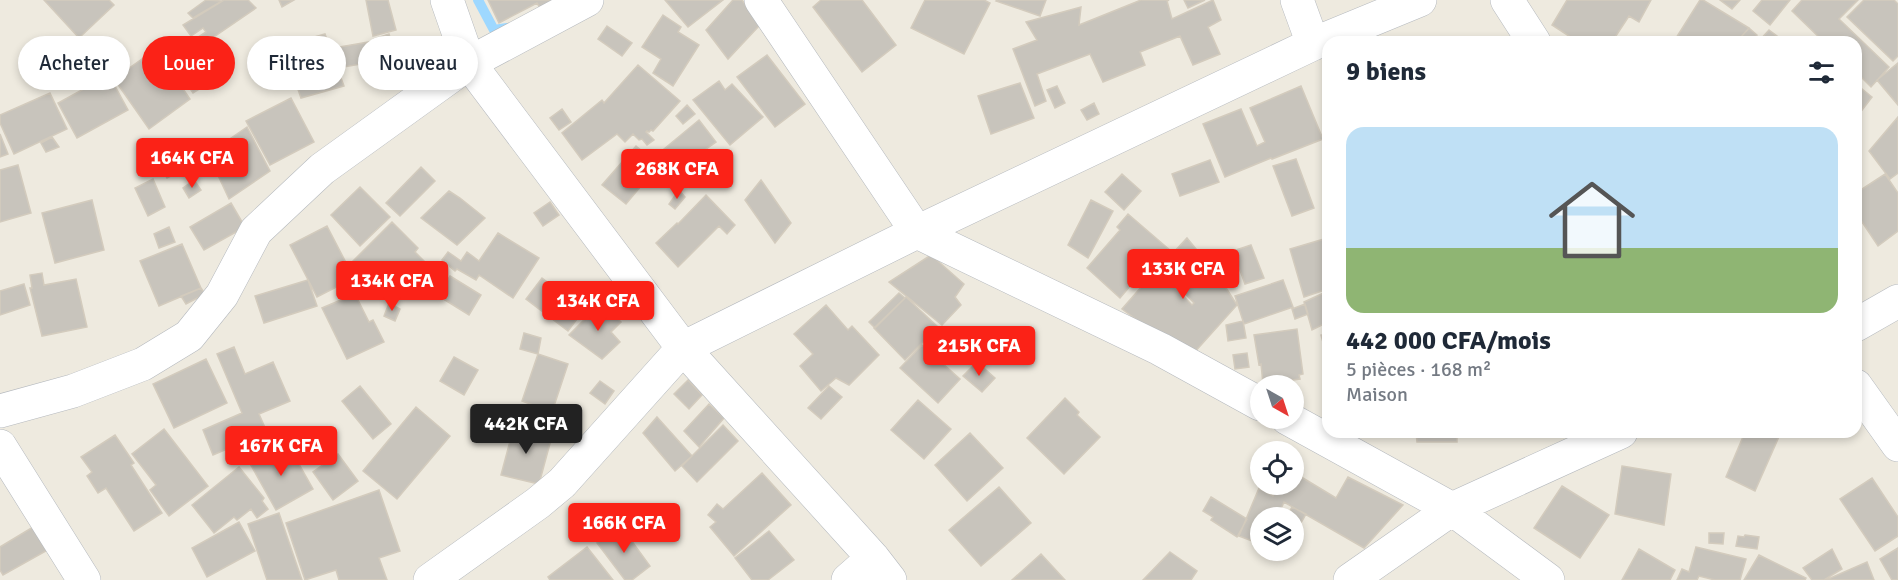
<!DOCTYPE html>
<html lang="fr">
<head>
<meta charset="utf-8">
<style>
	body { margin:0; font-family:Signika,sans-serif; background:#f2f2f3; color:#1f2937; height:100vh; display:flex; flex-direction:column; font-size:22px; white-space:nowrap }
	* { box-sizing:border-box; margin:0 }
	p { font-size:20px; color:#747a83 }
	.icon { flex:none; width:33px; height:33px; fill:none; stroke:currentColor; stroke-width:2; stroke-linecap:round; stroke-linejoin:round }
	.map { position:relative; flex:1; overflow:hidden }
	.sheet { position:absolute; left:1322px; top:36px; width:540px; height:402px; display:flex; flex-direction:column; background:#fff; border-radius:18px; box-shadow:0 3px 9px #0003 }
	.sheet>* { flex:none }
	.top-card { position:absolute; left:18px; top:36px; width:570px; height:54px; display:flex; gap:12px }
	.needle { width:39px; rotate:141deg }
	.controls { position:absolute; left:1250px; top:375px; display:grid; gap:12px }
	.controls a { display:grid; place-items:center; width:54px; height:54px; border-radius:50%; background:#fff; box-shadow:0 3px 9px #0003; font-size:30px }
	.price { position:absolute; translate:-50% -51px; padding:0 14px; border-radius:6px; background:#fb2217; color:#fff; font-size:20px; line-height:39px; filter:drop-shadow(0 2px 3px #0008) }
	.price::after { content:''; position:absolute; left:50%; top:36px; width:18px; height:14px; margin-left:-9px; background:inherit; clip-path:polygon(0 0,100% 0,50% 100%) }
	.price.active { background:#222; color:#fff }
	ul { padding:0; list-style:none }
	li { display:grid; align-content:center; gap:12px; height:318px; padding:0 24px }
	li span { display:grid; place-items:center; height:186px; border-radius:18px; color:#555 }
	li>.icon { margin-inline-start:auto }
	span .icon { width:108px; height:108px; fill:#fffc; stroke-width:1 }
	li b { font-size:26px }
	h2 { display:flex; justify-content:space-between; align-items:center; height:72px; padding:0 24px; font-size:26px }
	.chip { padding:0 21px; border-radius:27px; background:#fff; box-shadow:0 3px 9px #0003; font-size:21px; line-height:54px }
	.chip.active { background:#fb2217; color:#fff }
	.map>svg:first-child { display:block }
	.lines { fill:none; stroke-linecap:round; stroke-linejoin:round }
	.stream { stroke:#9ed8ff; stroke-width:10 }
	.building { fill:#c8c4bc; stroke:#d3cbbd; stroke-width:1.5 }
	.minor-casing { stroke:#b5b9be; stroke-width:34 }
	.minor { stroke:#fff; stroke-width:33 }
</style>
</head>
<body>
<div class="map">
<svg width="1898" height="580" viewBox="0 0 1898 580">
	<rect width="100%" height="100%" fill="#eeeadf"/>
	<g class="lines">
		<path class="stream" d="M478,0L494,30L507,28"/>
	</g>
	<path class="building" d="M44,0H109L114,5L79,38Z
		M206,0L222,1L193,18L188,13Z
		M224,0H248L256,8L211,39L231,69L193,93L168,57L206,32L203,28L191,36L183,25Z
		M279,0H294L282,7Z
		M366,0H388L396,30L373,36Z
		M488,0H552L540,8L537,3L499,23Z
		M665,0H723L688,27Z
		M733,0H742L760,25L728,59L706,30Z
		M821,0H862L896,45L862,72L813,7Z
		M925,0H984L990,3L964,54L911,28Z
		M997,0H1046L1040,16L996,1Z
		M1141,0H1169L1167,1L1172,19L1213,0L1221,20L1208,27L1220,54L1193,65L1180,36L1140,52L1145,65L1103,82L1090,54L1037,74L1046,101L1035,106L1013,49L1037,40L1026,22L1081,7L1079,25Z
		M1184,0H1205L1188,8Z
		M1567,0H1651L1639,22L1629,16L1612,42H1578L1552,25Z
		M1700,0H1703L1749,28L1741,37L1742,38L1740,42H1682L1676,38Z
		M1720,0H1740L1732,9Z
		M1762,0H1790L1770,25L1753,11Z
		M1802,0H1858L1839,19L1889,67L1871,87L1856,72V42H1824L1792,11Z
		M1864,0H1894L1898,4V56L1893,61L1847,17Z
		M663,15L681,27L678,32L699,45L673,86L653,73L661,59L642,47Z
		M607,26L632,43L622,56L598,39Z
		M1749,28L1757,35L1752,42H1747L1741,37Z
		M1769,30L1785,42H1758Z
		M325,34L344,86L301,98L283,46Z
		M389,34L392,44H401L406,75L384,80L378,61L344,67L339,47L374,41V39Z
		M156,49L190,99L149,129L114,79Z
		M767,55L805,104L775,127L737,77Z
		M1898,63V105L1877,80Z
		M638,65L680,101L653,131L651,130L649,132L647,131L646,132L654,140L647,145L642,139L639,140L633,134L625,142L617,134L582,160L562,133L602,100L604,103Z
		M109,75L128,110L77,138L58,103Z
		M719,81L725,90L732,84L763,117L730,145L693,100Z
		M1020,83L1034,118L991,134L978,96Z
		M1856,84L1872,97L1856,118Z
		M1057,86L1065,103L1055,108L1047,90Z
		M1301,86L1323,139L1272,159L1271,158L1225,177L1203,124L1241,109L1257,146L1265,142L1250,108Z
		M50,93L67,129L14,154L0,123V115Z
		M291,98L314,142L270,165L246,121Z
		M1094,103L1099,114L1087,120L1081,110Z
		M687,105L695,114L683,124L676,116Z
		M562,109L571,122L559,130L550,118Z
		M1898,117V173L1890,179L1869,151Z
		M699,120L716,142L702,152L709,161L691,176L664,149Z
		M247,127L270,171L229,199L208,154Z
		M0,134L8,154L0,157Z
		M52,137L59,147L46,152L41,143Z
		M191,142L202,160L167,178L157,160Z
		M636,146L655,162L663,155L673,164L665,174L656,168L626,204L602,185Z
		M1296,159L1314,208L1292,216L1273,166Z
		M1210,160L1219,182L1180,196L1172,174Z
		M18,165L31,213L0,222V170Z
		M421,167L435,181L400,216L386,203Z
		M1122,174L1141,191L1124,210L1105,192Z
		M1885,174L1898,193V231L1878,246L1856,213V193Z
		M153,179L165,207L148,216L135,188Z
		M194,180L201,190L189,198L183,188Z
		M761,180L791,223L775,243L745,200Z
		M360,187L390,217L360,246L331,215Z
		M679,190L685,197L675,209L669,204Z
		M449,191L460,198L485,218L457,245L421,218Z
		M706,195L735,225L727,234L719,226L678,267L656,243L677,223L678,224Z
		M92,200L104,250L55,263L42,213Z
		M1091,200L1113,211L1088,258L1068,245Z
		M550,202L559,215L543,226L534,213Z
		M231,203L245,227L204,250L190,227Z
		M1128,214L1171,251L1160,264L1153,259L1120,298L1087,268L1120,230L1117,227Z
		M392,222L418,248L415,252L426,263L391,300L353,261Z
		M327,226L354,278L317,297L290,245Z
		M169,227L175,242L159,248L154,234Z
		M498,233L539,258L513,298L479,275L476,280L457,269L455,271L442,260L448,252L461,261L467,252L479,261Z
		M1187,238L1219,277L1237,305L1192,355L1163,339L1122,309L1157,269L1192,305L1194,303L1160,267Z
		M1324,239L1328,252V289L1304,297L1290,249Z
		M182,244L201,288L159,306L140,261Z
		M1251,245L1264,278L1245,284L1233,251Z
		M931,255L964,284L955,297L961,305L942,325L889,282Z
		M42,273L44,285L76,279L87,327L42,336L30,288H32L30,275Z
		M450,276L481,295L469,315L445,300L447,298L440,293Z
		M542,278L565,295L574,283L593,298L568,331L526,299Z
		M308,280L317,306L264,323L255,296Z
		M1283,280L1293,307L1244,324L1235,296Z
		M24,284L30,305L0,315V291Z
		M201,288L205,294L186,304L181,296Z
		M1328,291V322L1312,330L1304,302Z
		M899,293L905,298L875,328L869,322Z
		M355,294L369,322L373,320L384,342L347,359L322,308Z
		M906,297L938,327L905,360L874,328Z
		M389,303L400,309L395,321L384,316Z
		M601,303L621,322L611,332L620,342L602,359L569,335Z
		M1305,304L1308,314L1295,319L1292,309Z
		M826,305L848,330L852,326L879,355L849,385L836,378L821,391L800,366L813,354L794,334Z
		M1243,321L1246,338L1228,341L1226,325Z
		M1297,329L1303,374L1299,375L1300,379L1263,384L1261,364L1259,365L1254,335Z
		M524,333L541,338L538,354L520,349Z
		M1328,334V361L1321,335Z
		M922,345L960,379L938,403L900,368Z
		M234,347L245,374L273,362L290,401L259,414L267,432L213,455L203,430L242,413L217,354Z
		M1247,353L1249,367L1235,369L1233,355Z
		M538,354L568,364L552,412L522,401Z
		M454,357L478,370L464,395L440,381Z
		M206,359L227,403L174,428L153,384Z
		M977,362L995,378L982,392L963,376Z
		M688,380L702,395L689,409L674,394Z
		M600,381L614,391L605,404L590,393Z
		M360,386L391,424L373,439L342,401Z
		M829,386L842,397L821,419L808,408Z
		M1065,398L1079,412L1077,415L1100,437L1064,474L1027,438Z
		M918,400L951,429L924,459L891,430Z
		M709,404L724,418L699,447L684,431Z
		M416,407L450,436L397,499L363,471Z
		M657,417L692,456L675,471L643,433Z
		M723,425L738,441L697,482L682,466Z
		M514,426L552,436L539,484L501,475Z
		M164,429L208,486L169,516L150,490L156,485L132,454Z
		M1416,432H1457V442H1417Z
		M1745,432H1781L1755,491L1726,477Z
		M970,433L1003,468L967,501L935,465Z
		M115,435L134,463L131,465L162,513L134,531L106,488L98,493L87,476L92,472L81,457Z
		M1280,445L1290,452H1276Z
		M269,449L274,459L291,450L313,489L276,510L248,460Z
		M338,454L358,481L333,500L313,472Z
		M1622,466L1671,474L1664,525L1615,514Z
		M239,467L264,498L262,501L268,509L257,518L251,509L237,520L234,517L214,533L192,505Z
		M1293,472L1336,498L1348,477L1403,505L1364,548L1284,502L1277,518H1260V544L1239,536L1259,488L1273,496L1279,484H1293Z
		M762,473L791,505L734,556L710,527L716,522L708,515L717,504L723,509Z
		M1872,478L1898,517V536L1875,551L1840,499Z
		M1562,486L1609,515L1580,558L1534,528Z
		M999,487L1031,523L981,566L949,530Z
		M379,490L400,551L379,558L387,580H339L336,570L305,580L286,523Z
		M1211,497L1247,519L1237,537L1211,520L1213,517L1203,511Z
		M1292,507L1306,514L1298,528L1293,526V518H1286Z
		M279,513L302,580H267L248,524Z
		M239,522L255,551L207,577L192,548Z
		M38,524L53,547L3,575L0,570V547Z
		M620,525L650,566L632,580H625L597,543Z
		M769,531L794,560L768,580H752L735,558Z
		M1709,533H1724L1723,544L1709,543Z
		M1745,535L1759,537L1757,549L1736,546L1738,536L1744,537Z
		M587,547L613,580H550L548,577Z
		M1696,547L1746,559L1740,580H1715L1699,576L1697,580H1677L1682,569L1689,572Z
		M1898,548V580H1892L1880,559Z
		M1639,549L1675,570L1670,580H1622Z
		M1832,549L1842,569L1824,580H1812L1803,568Z
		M1170,552L1197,571L1191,580H1143Z
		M1041,554L1065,580H1012Z
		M1759,555L1806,578L1805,580H1744Z
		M1867,562L1874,580H1826Z"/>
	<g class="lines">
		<defs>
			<path id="minor" d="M447,0L469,63L683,348L873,558L890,580
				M761,0L917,232L1160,349L1260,404
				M1297,0L1313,44
				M1507,0L1534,42
				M1856,325L1898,301
				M1856,386L1898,445
				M0,411L73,391L143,364L189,336L222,295L256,231L322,169L469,63L587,0
				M1287,418L1452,509L1548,580
				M0,446L84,580
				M430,580L538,503L562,483L683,348L917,232L1313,44L1420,0
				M848,580L873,558
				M1350,580L1452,509L1621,432"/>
		</defs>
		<use href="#minor" class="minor-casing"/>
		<use href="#minor" class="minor"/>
	</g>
</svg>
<div class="controls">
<a><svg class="needle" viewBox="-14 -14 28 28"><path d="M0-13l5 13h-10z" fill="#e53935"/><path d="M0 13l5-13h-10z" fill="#747a83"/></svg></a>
<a><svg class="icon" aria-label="locate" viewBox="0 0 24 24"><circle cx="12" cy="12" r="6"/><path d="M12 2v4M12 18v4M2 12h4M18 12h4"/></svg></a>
<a><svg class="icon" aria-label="layers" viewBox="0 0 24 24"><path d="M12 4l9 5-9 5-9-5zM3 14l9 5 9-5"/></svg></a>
</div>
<b class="price" style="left:192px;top:189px">164K CFA</b>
<b class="price" style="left:677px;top:200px">268K CFA</b>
<b class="price" style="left:1183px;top:300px">133K CFA</b>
<b class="price" style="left:392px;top:312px">134K CFA</b>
<b class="price" style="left:598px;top:332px">134K CFA</b>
<b class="price" style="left:979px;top:377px">215K CFA</b>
<b class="price active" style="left:526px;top:455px">442K CFA</b>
<b class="price" style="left:281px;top:477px">167K CFA</b>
<b class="price" style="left:624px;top:554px">166K CFA</b>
<div class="top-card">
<a class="chip">Acheter</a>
<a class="chip active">Louer</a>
<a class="chip">Filtres</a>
<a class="chip">Nouveau</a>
</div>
<section class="sheet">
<h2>9 biens<svg class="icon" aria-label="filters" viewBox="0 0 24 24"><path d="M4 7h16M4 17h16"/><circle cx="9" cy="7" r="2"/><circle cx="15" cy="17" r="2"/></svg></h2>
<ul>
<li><span style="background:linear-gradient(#bfe0f5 65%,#8fb573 0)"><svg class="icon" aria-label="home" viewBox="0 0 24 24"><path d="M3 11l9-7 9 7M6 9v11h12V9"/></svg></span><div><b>442 000 CFA/mois</b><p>5 pièces · 168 m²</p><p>Maison</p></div></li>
</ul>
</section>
</div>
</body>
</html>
